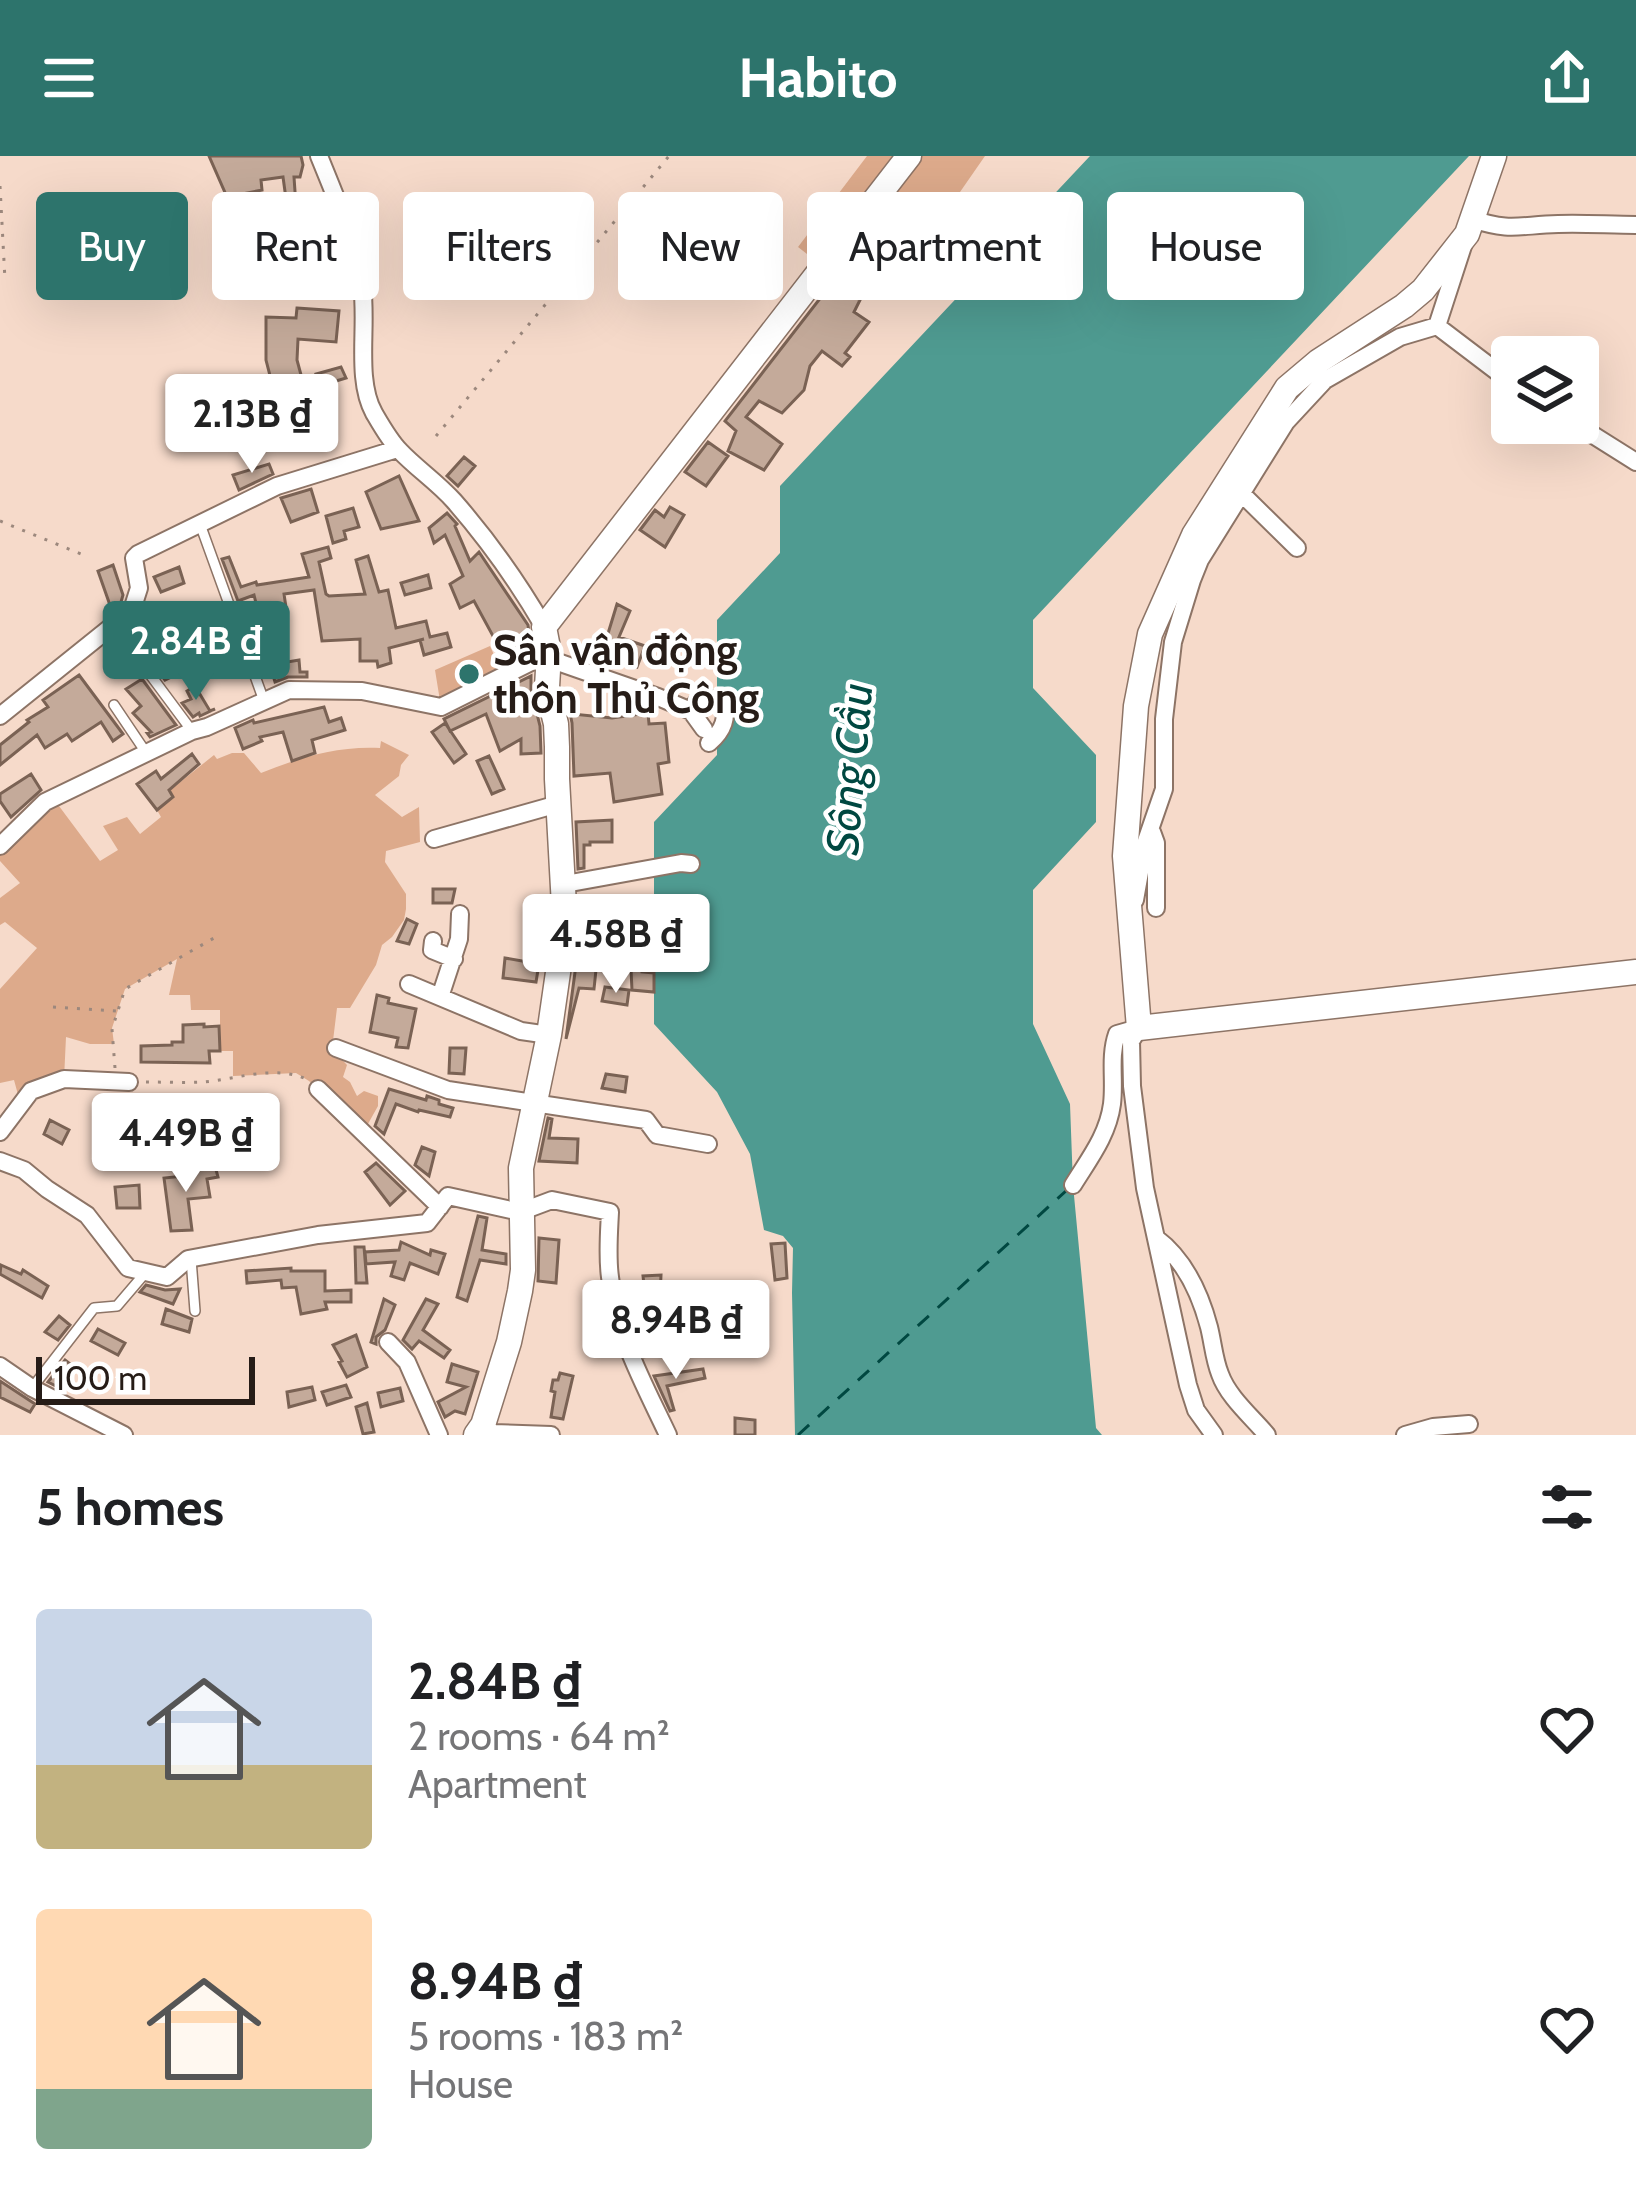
<!DOCTYPE html>
<html lang="en">
<head>
<meta charset="utf-8">
<style>
	body { margin:0; font-family:Cabin,sans-serif; background:#f2f2f2; color:#202124; height:100vh; display:flex; flex-direction:column; font-size:45px; white-space:nowrap }
	* { box-sizing:border-box; margin:0 }
	p { font-size:39px; color:#757577 }
	.icon { flex:none; width:66px; height:66px; fill:none; stroke:currentColor; stroke-width:2; stroke-linecap:round; stroke-linejoin:round }
	.map { position:relative; height:1279px; overflow:hidden }
	.panel { display:flex; flex-direction:column; background:#fff; flex:1 }
	.panel>* { flex:none }
	.banner { position:absolute; left:36px; top:36px; width:1566px; height:108px; display:flex; gap:24px }
	.tools { position:absolute; left:1491px; top:180px; display:grid; gap:24px }
	.tools a { display:grid; place-items:center; width:108px; height:108px; border-radius:12px; background:#fff; box-shadow:0 12px 48px #0002; font-size:60px }
	.scale { position:absolute; left:36px; bottom:30px; width:219px; box-sizing:border-box; padding-left:12px; border:6px solid #261c17; border-top:0; font-size:33px; line-height:42px; white-space:nowrap; color:#261c17; -webkit-text-stroke:9px #fff; paint-order:stroke }
	.price { position:absolute; translate:-50% -102px; padding:0 27px; border-radius:12px; background:#fff; color:#222; font-size:39px; line-height:78px; filter:drop-shadow(0 3px 6px #0008) }
	.price::after { content:''; position:absolute; left:50%; top:72px; width:36px; height:27px; margin-left:-18px; background:inherit; clip-path:polygon(0 0,100% 0,50% 100%) }
	.price.selected { background:#2d746c; color:#fff }
	ul { padding:0; list-style:none }
	li { display:flex; align-items:center; gap:36px; height:300px; padding:0 36px }
	li span { display:grid; place-items:center; flex:none; width:336px; height:240px; border-radius:12px; color:#555 }
	li>.icon { margin-inline-start:auto }
	span .icon { width:144px; height:144px; fill:#fffc; stroke-width:1 }
	li b { font-size:51px }
	h2 { display:flex; justify-content:space-between; align-items:center; height:144px; padding:0 36px; font-size:51px }
	.chip { padding:0 42px; border-radius:12px; background:#fff; box-shadow:0 12px 48px #0002; font-size:42px; line-height:108px }
	.chip.selected { background:#2d746c; color:#fff }
	header { display:flex; justify-content:space-between; align-items:center; height:156px; padding:0 36px; background:#2d746c; color:#fff; font-size:54px; font-weight:700 }
	.map>svg:first-child { display:block }
	.green { fill:#ddaa8b }
	.water { fill:#4f9b91 }
	.lines { fill:none; stroke-linecap:round; stroke-linejoin:round }
	.ferry { stroke:#004841; stroke-width:3; stroke-dasharray:15 12; stroke-linecap:butt }
	.building { fill:#c4aa9a; stroke:#7a6254; stroke-width:3 }
	.lane-casing { stroke:#8d7466; stroke-width:12 }
	.street-casing { stroke:#8d7466; stroke-width:20 }
	.secondary-casing { stroke:#8d7466; stroke-width:27 }
	.path { stroke:#9c887d; stroke-width:3; stroke-dasharray:3 9; stroke-linecap:butt }
	.lane { stroke:#fff; stroke-width:9 }
	.street { stroke:#fff; stroke-width:16 }
	.secondary { stroke:#fff; stroke-width:24 }
	.poi-dot { fill:#2d746c; stroke:#fff; stroke-width:4.5 }
	.labels { text-anchor:middle; dominant-baseline:central; stroke-width:9; stroke-linejoin:round; paint-order:stroke }
	.poi-label { font-size:42px; font-weight:bold; fill:#261c17; stroke:#fff; text-anchor:start }
	.water-label { font-size:45px; font-style:italic; fill:#004841; stroke:#fff }
</style>
</head>
<body>
<header><svg class="icon" aria-label="menu" viewBox="0 0 24 24"><path d="M4 6h16M4 12h16M4 18h16"/></svg>Habito<svg class="icon" aria-label="share" viewBox="0 0 24 24"><path d="M12 15V3M7 8l5-5 5 5M5 13v7h14v-7"/></svg></header>
<div class="map">
<svg width="1636" height="1279" viewBox="0 0 1636 1279">
	<rect width="100%" height="100%" fill="#f6daca"/>
	<path class="green" d="M867,0H985L926,85L875,44L816,105L798,91Z
		M490,490L503,519L441,551L435,514Z
		M381,585L409,599L401,609L399,620L375,639L402,661L419,651L420,686L386,695L385,706L406,738V753L404,764L392,781L382,789L376,809L350,852H337L332,893L347,909L343,921L350,926L357,940L364,935L378,940V950L364,975L309,925L296,917L233,920V895H220V854H191L190,839H169L177,803L125,833L112,872L114,888H90L66,881L64,923L20,946L14,924L0,927V833L37,792L5,766L0,769V742L20,727L0,705V690L53,642L100,705L118,694L103,670L127,661L140,678L161,661L157,654L173,641L169,635L214,599L217,603L232,597H244L261,617C301,601 337,590 380,592Z"/>
	<path class="water" d="M1090,0H1469L1033,464V532L1096,599V666L1033,734V868L1070,948L1073,1029L1096,1272L1102,1279H795L792,1137L793,1092L783,1080L764,1074L750,998L717,936L654,868V666L717,599V464L780,397V330Z"/>
	<g class="lines">
		<path class="ferry" d="M798,1279L1067,1034"/>
	</g>
	<path class="building" d="M209,0H301L303,9L300,21H294L296,50H287L283,21L261,24L262,34L227,41Z
		M306,58L307,69L322,67L326,103L295,107L288,59Z
		M832,127L860,144L854,156L869,166L845,197L850,201L842,210L822,195L810,210L804,234L782,257L759,245L746,261L782,288L764,314L728,295L736,275L725,265Z
		M297,152L339,155L336,186L298,183L297,204L304,230L274,235L266,204V161L296,162Z
		M341,211L346,222L320,230L316,218Z
		M708,286L728,300L706,330L685,316Z
		M464,301L475,310L458,330L447,320Z
		M269,308L273,318L239,334L233,319Z
		M399,320L419,365L381,373L366,336Z
		M311,333L318,356L291,366L281,342Z
		M670,351L684,359L665,391L640,374L655,354L664,361Z
		M353,352L359,371L344,375L346,383L333,387L326,360Z
		M447,357L457,368L455,370L470,405L479,396L528,469L531,492L503,506L497,492L499,491L474,445L460,452L450,428L463,420L445,379L434,387L429,372Z
		M328,391L331,402L319,406L326,438L329,440L365,438L356,404L368,400L379,436L388,434L396,472L426,465L430,481L447,477L451,491L424,499L420,484L424,483L389,492L391,507L378,511L377,505H360V483L322,485L314,434L284,438L287,458L270,461L273,482L265,484L254,439L238,445L222,403L229,401L241,431L256,426L257,429L309,421L302,398Z
		M113,409L123,439L121,446L111,452L98,415Z
		M179,411L184,427L161,436L154,421Z
		M428,419L431,432L405,439L401,427Z
		M617,448L630,455L619,481L645,490L637,511L611,500L607,510L599,507Z
		M156,453L162,465L144,475L159,495L186,478L201,506L165,524L128,474Z
		M299,504L300,516H307V521H288L275,526L270,509Z
		M79,519L123,578L113,585L101,566L72,585L67,578L45,592L37,579L0,609V589L29,566L27,564L48,551L43,544Z
		M531,520V534L540,570L541,597L521,598V583L500,595L486,558L450,575L444,563Z
		M142,523L176,569L150,581L147,577L151,576L133,557L141,550L126,533Z
		M195,530L210,555L215,553L200,560L199,557L193,561L182,547L191,543L187,535Z
		M565,533L573,534L572,558L612,562L648,557L649,568L665,567L669,606L658,608L662,638L614,646L610,617L574,620L572,567Z
		M324,551L329,566L341,562L345,574L312,584L315,597L292,605L283,576L260,581L262,585L243,593L235,572L253,564L254,567Z
		M445,567L466,598L454,607L432,576Z
		M192,598L199,608L169,634L173,641L157,654L137,628L156,615L161,623Z
		M489,600L504,633L492,638L477,605Z
		M31,618L41,634L11,661L0,645V638Z
		M612,664V686H590V689H584V712L578,713L576,666Z
		M433,733H455L452,747H433Z
		M407,763L417,768L409,788L397,785Z
		M631,776L644,777L642,816L654,817V836L632,834L630,793L602,794L601,782H631Z
		M578,794L598,795L594,833L579,832L566,883Z
		M505,802L539,808L536,826L503,822Z
		M605,831L629,834L627,849L602,845Z
		M377,839L389,842L388,847L416,853L408,892L396,891L398,882L370,876Z
		M204,868V871L219,870L220,895H209L210,907L141,906V890L172,889V886H183V869Z
		M450,892H466L464,918L449,917Z
		M606,918L627,921L625,936L602,932Z
		M389,933L426,944L427,940L439,944V948L453,952L450,961L419,954L418,956L396,948L384,978L375,970Z
		M548,962L552,963L549,982L578,983L577,1007L539,1005Z
		M50,964L69,974L62,988L44,978Z
		M137,985L163,988L162,1003L135,1002Z
		M422,991L435,996L429,1020L415,1009Z
		M376,1007L405,1035L390,1049L365,1016Z
		M215,1010L218,1021L207,1023L210,1041L188,1043L192,1074L171,1075L164,1022L194,1019L192,1013Z
		M139,1029L140,1052H117L115,1031Z
		M478,1060L487,1062L482,1094L506,1098V1108L480,1104L467,1145L457,1141Z
		M539,1082L559,1084L556,1127L538,1125Z
		M401,1086L430,1099L431,1094L445,1098L438,1118L410,1107L404,1124L391,1120L395,1106L366,1108L365,1096L399,1094Z
		M785,1087L787,1122L775,1124L771,1088Z
		M355,1091H364L367,1127H356Z
		M1,1109L21,1118L23,1114L48,1130L42,1142L0,1118Z
		M291,1112V1115H325V1135L351,1134V1146H325L327,1153L301,1158L296,1131L282,1132L281,1124L247,1127L246,1115Z
		M661,1119L659,1163L648,1164L643,1120Z
		M146,1129L165,1134L180,1133L173,1148L140,1136Z
		M384,1143L395,1149L385,1174L376,1181V1188L371,1186Z
		M426,1143L438,1148L423,1174L450,1194L444,1202L419,1185L412,1193L403,1184Z
		M166,1153L192,1163L189,1176L162,1168Z
		M59,1160L70,1169L58,1184L45,1176Z
		M98,1173L125,1187L118,1199L91,1185Z
		M356,1179L367,1211L347,1221L339,1206L342,1205L333,1189Z
		M65,1204L74,1211L60,1232L48,1226Z
		M452,1208L478,1216L465,1258L455,1255L445,1261L438,1246L466,1231L447,1226Z
		M703,1213L705,1222L667,1230L674,1254L670,1255L654,1220Z
		M560,1217L573,1220L563,1263L551,1261L555,1236L551,1235L553,1224H558Z
		M0,1225L35,1248L30,1256L0,1241Z
		M346,1229L351,1241L327,1249L322,1236Z
		M312,1231L315,1244L289,1251L287,1236Z
		M400,1232L403,1245L381,1251L378,1237Z
		M367,1247L374,1276L363,1278L356,1251Z
		M735,1262L755,1264V1279H735Z"/>
	<g class="lines">
		<defs>
			<path id="lane" d="M200,368L264,545
				M114,470L192,575
				M114,549L147,598
				M191,1103L195,1155
				M32,1232L94,1152L117,1150L146,1116"/>
			<path id="street" d="M319,0C336,42 355,85 362,130C368,169 355,223 374,257C381,269 390,285 400,295C416,312 437,326 454,345C488,384 518,426 544,471
				M1472,63C1511,76 1519,69 1558,68C1584,67 1610,69 1636,69
				M1437,170L1512,227
				M1574,267L1636,306
				M1241,337L1297,392
				M549,503L658,541L691,555L696,547L706,543H723C728,562 724,574 709,587
				M691,555L704,573
				M0,560L132,454L139,432L134,402L138,398L277,330L397,293
				M1152,676L1156,687V752
				M434,683L558,648
				M0,690L45,646L192,575L207,571L289,534L362,535L441,551L549,497
				M565,728L681,707L691,708
				M1135,744L1145,688L1164,633V563L1173,486L1192,424L1200,404L1286,266L1325,224L1400,181L1437,170L1463,90
				M433,785L432,794L454,803
				M409,828L521,875L549,879
				M440,841L459,783L460,758
				M1139,872L1131,885L1132,930L1145,1032L1188,1229L1196,1254L1214,1279
				M336,892L448,934L646,964L657,979L708,988
				M318,933L440,1051
				M0,976L31,935L64,923L129,926
				M0,1005L24,1014L47,1033L87,1059L128,1112L167,1121L188,1103L318,1079L427,1067L448,1040L520,1056L552,1044L610,1056C609,1077 607,1100 610,1121C616,1178 644,1228 668,1279
				M1073,1029C1089,1003 1108,979 1112,948C1115,924 1109,901 1117,878L1138,872
				M1156,1082C1184,1103 1200,1137 1209,1171C1213,1187 1214,1203 1220,1218C1228,1241 1252,1261 1267,1279
				M388,1186L407,1206L439,1279
				M628,1195L728,1178
				M0,1210L32,1232L124,1279
				M483,1269L493,1277L551,1279
				M1405,1279L1433,1271L1469,1268"/>
			<path id="secondary" d="M1494,0L1467,78L1423,134L1404,150L1319,205L1287,232L1194,379L1150,478L1136,550L1125,700L1139,872L1636,816
				M476,1279L483,1269L509,1186L520,1135L523,1114L521,1012L549,879L565,768L557,623V591L556,568L547,531L549,497L544,471L909,0"/>
		</defs>
		<use href="#lane" class="lane-casing"/>
		<use href="#street" class="street-casing"/>
		<use href="#secondary" class="secondary-casing"/>
		<path class="path" d="M0,30L5,124
			M436,280L669,0
			M0,365L86,400
			M53,851L116,855
			M115,912L112,873L125,833L221,778
			M146,926C165,926 185,927 204,926C237,923 277,908 308,924"/>
		<use href="#lane" class="lane"/>
		<use href="#street" class="street"/>
		<use href="#secondary" class="secondary"/>
	</g>
	<circle class="poi-dot" cx="469" cy="518" r="12"/>
	<g class="labels">
		<g class="poi-label">
			<text x="493" y="494">Sân vận động<tspan x="493" dy="48">thôn Thủ Công</tspan></text>
		</g>
		<g class="water-label">
			<text transform="translate(849 613) rotate(-85)">Sông Cầu</text>
		</g>
	</g>
</svg>
<div class="tools">
<a><svg class="icon" aria-label="layers" viewBox="0 0 24 24"><path d="M12 4l9 5-9 5-9-5zM3 14l9 5 9-5"/></svg></a>
</div>
<div class="scale">100 m</div>
<b class="price" style="left:252px;top:320px">2.13B ₫</b>
<b class="price selected" style="left:196px;top:547px">2.84B ₫</b>
<b class="price" style="left:616px;top:840px">4.58B ₫</b>
<b class="price" style="left:186px;top:1039px">4.49B ₫</b>
<b class="price" style="left:676px;top:1226px">8.94B ₫</b>
<div class="banner">
<a class="chip selected">Buy</a>
<a class="chip">Rent</a>
<a class="chip">Filters</a>
<a class="chip">New</a>
<a class="chip">Apartment</a>
<a class="chip">House</a>
</div>
</div>
<section class="panel">
<h2>5 homes<svg class="icon" aria-label="filters" viewBox="0 0 24 24"><path d="M4 7h16M4 17h16"/><circle cx="9" cy="7" r="2"/><circle cx="15" cy="17" r="2"/></svg></h2>
<ul>
<li><span style="background:linear-gradient(#c9d6e8 65%,#c2b280 0)"><svg class="icon" aria-label="home" viewBox="0 0 24 24"><path d="M3 11l9-7 9 7M6 9v11h12V9"/></svg></span><div><b>2.84B ₫</b><p>2 rooms · 64 m²</p><p>Apartment</p></div><svg class="icon" aria-label="heart" viewBox="0 0 24 24"><path d="M12 20l-8-8c-3-5 5-10 8-4 3-6 11-1 8 4z"/></svg></li>
<li><span style="background:linear-gradient(#ffd9b3 75%,#7fa58c 0)"><svg class="icon" aria-label="home" viewBox="0 0 24 24"><path d="M3 11l9-7 9 7M6 9v11h12V9"/></svg></span><div><b>8.94B ₫</b><p>5 rooms · 183 m²</p><p>House</p></div><svg class="icon" aria-label="heart" viewBox="0 0 24 24"><path d="M12 20l-8-8c-3-5 5-10 8-4 3-6 11-1 8 4z"/></svg></li>
</ul>
</section>
</body>
</html>
